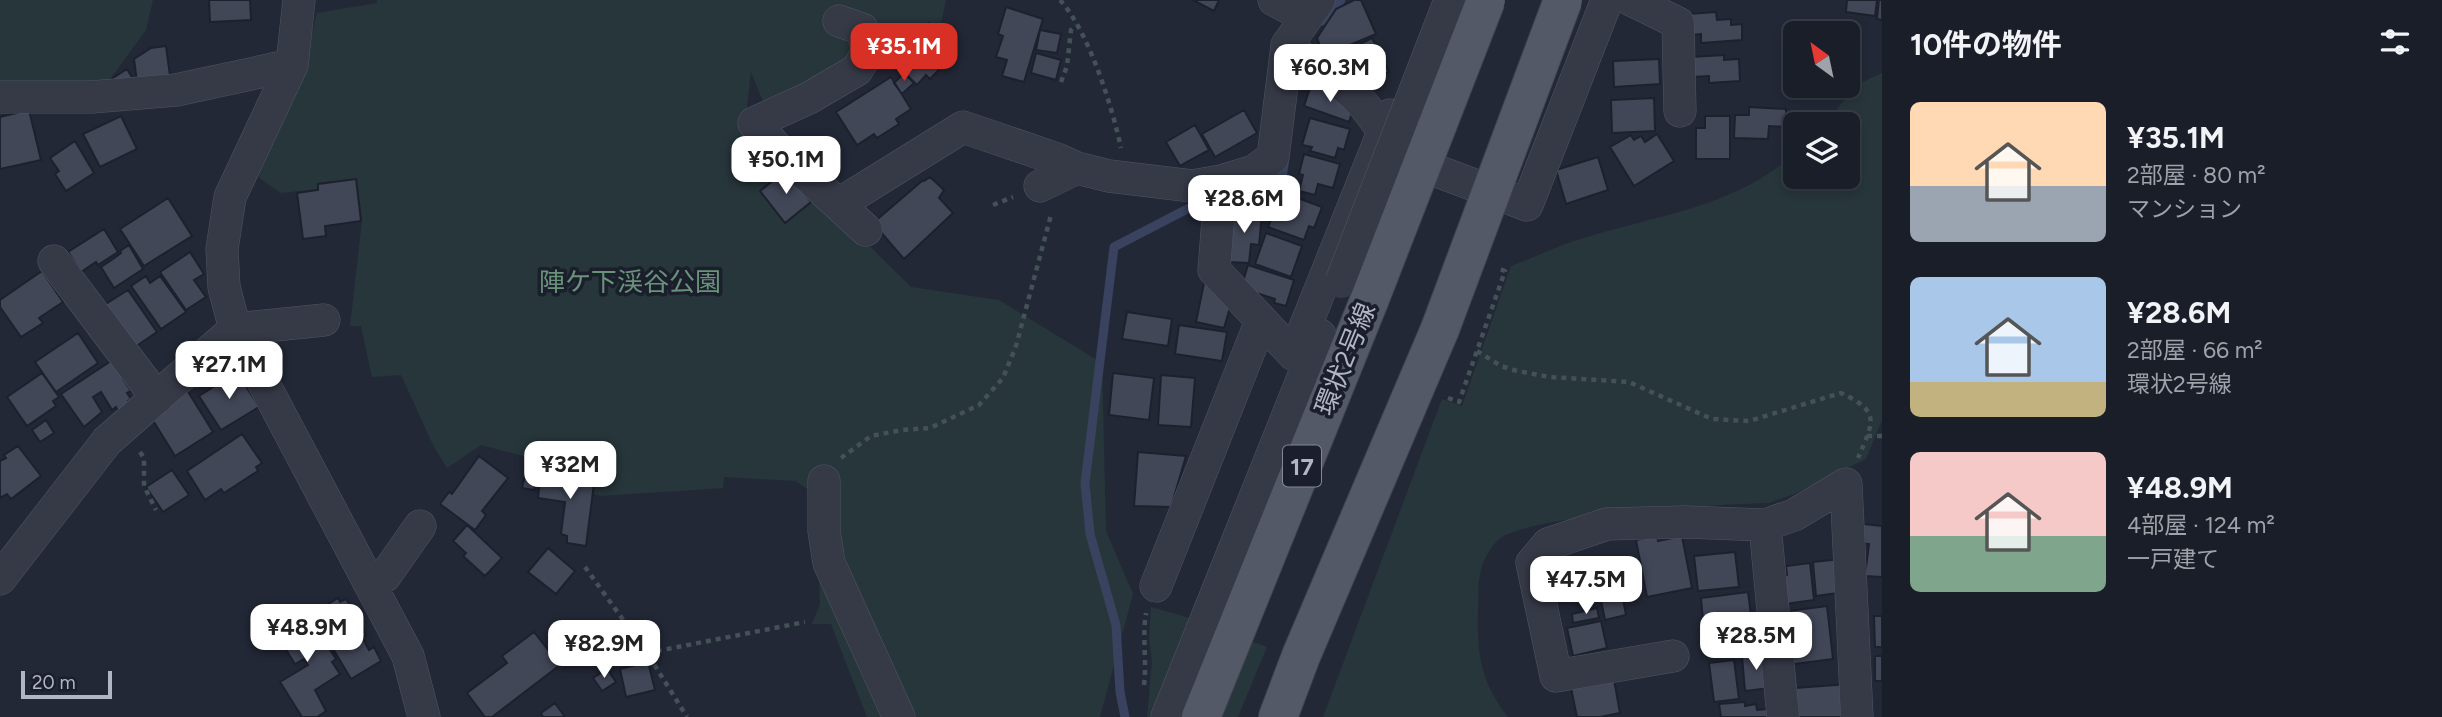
<!DOCTYPE html>
<html lang="ja">
<head>
<meta charset="utf-8">
<style>
	body { margin:0; font-family:Figtree,"Noto Sans JP",sans-serif; background:#232731; color:#f1f3f6; height:100vh; display:flex; flex-direction:column; font-size:26px; white-space:nowrap }
	* { box-sizing:border-box; margin:0 }
	p { font-size:23px; color:#9fa2a8 }
	.icon { flex:none; width:38px; height:38px; fill:none; stroke:currentColor; stroke-width:2; stroke-linecap:round; stroke-linejoin:round }
	.map { position:relative; flex:1; overflow:hidden }
	.drawer { display:flex; flex-direction:column; background:#1a1e29; width:560px }
	.drawer>* { flex:none }
	.needle { width:46px; rotate:327deg }
	.controls { position:absolute; left:1783px; top:21px; display:grid; gap:14px }
	.controls a { display:grid; place-items:center; width:77px; height:77px; border-radius:10px; background:#1a1e29; box-shadow:0 4px 10px #0003,0 0 0 2px #383c46; font-size:35px }
	.scale { position:absolute; left:21px; bottom:18px; width:91px; box-sizing:border-box; padding-left:7px; border:4px solid #b1b5c4; border-top:0; font-size:19px; line-height:24px; white-space:nowrap; color:#b1b5c4; -webkit-text-stroke:5px #1b1f2c; paint-order:stroke }
	.price { position:absolute; translate:-50% -60px; padding:0 16px; border-radius:14px; background:#fff; color:#222; font-size:23px; line-height:46px; filter:drop-shadow(0 2px 4px #0008) }
	.price::after { content:''; position:absolute; left:50%; top:42px; width:21px; height:16px; margin-left:-10px; background:inherit; clip-path:polygon(0 0,100% 0,50% 100%) }
	.price.active { background:#d93025; color:#fff }
	ul { padding:0; list-style:none }
	li { display:flex; align-items:center; gap:21px; height:175px; padding:0 28px }
	li span { display:grid; place-items:center; flex:none; width:196px; height:140px; border-radius:10px; color:#555 }
	li>.icon { margin-inline-start:auto }
	span .icon { width:84px; height:84px; fill:#fffc; stroke-width:1 }
	li b { font-size:30px }
	h2 { display:flex; justify-content:space-between; align-items:center; height:84px; padding:0 28px; font-size:30px }
	main { display:flex; flex:1; min-height:0 }
	.map>svg:first-child { display:block }
	.green { fill:#27363b }
	.lines { fill:none; stroke-linecap:round; stroke-linejoin:round }
	.stream { stroke:#39435f; stroke-width:9 }
	.building { fill:#424758; stroke:#1d212e; stroke-width:2 }
	.minor-casing { stroke:#515562; stroke-width:33 }
	.major-casing { stroke:#3f4351; stroke-width:40 }
	.path { stroke:#445157; stroke-width:4.5; stroke-dasharray:5 5; stroke-linecap:butt }
	.minor { stroke:#363a47; stroke-width:32 }
	.major { stroke:#545967; stroke-width:38 }
	.minor-bridge-casing { stroke:#515562; stroke-width:33; stroke-linecap:butt }
	.major-bridge-casing { stroke:#3f4351; stroke-width:40; stroke-linecap:butt }
	.minor-bridge { stroke:#363a47; stroke-width:32 }
	.major-bridge { stroke:#545967; stroke-width:38 }
	.labels { text-anchor:middle; dominant-baseline:central; stroke-width:7; stroke-linejoin:round; paint-order:stroke }
	.shield { fill:#1b1f2c; stroke:#848896; stroke-width:2 }
	.shield-label { font-size:24px; font-weight:bold; fill:#b1b5c4 }
	.park-label { font-size:26px; fill:#6a927a; stroke:#1b1f2c }
	.street-label { font-size:26px; fill:#b1b5c4; stroke:#1b1f2c }
</style>
</head>
<body>
<main>
<div class="map">
<svg width="1882" height="717" viewBox="0 0 1882 717">
	<rect width="100%" height="100%" fill="#232837"/>
	<path class="green" d="M0,0H153L146,30L105,86L0,93Z
		M377,0H946L939,32L769,116L751,72L745,123L911,287L999,300L1102,363L1106,531L1133,594L1100,717H867L831,624H812L820,604L817,496L796,481L724,477L723,488L601,496L594,494L595,474L541,468L542,461L481,445L447,468L434,447L401,375L372,377L361,326H350L362,221L357,179L317,183L318,189L281,193L258,177L304,66L317,13L377,3Z
		M1882,73V420L1866,459L1794,494L1769,503C1726,504 1519,514 1496,542C1476,566 1479,583 1478,612C1477,655 1481,683 1508,717H1323L1442,399L1462,406L1511,266C1536,257 1561,244 1587,237C1660,215 1738,206 1795,153L1796,177H1848V124H1824L1858,84Z
		M1151,607L1193,619L1267,647L1238,717H1147L1152,661L1149,638Z"/>
	<g class="lines">
		<path class="stream" d="M1322,21L1341,0
			M1125,717L1120,692L1116,625L1090,534L1085,483L1114,247L1218,193L1279,202L1285,157"/>
	</g>
	<path class="building" d="M209,0H250L251,20L210,22Z
		M1193,0H1219L1214,11Z
		M1354,0H1361L1376,34L1324,56L1317,38L1336,9Z
		M1847,0H1877L1875,16L1846,12Z
		M1879,0H1882V20L1877,19Z
		M1006,7L1043,19L1024,82L1002,76L1007,60L996,57L1003,36L998,34Z
		M1716,12L1717,20L1731,19V25L1742,24V40L1701,43V34L1690,35L1688,14Z
		M929,23L953,47L947,53L951,57L930,79L926,75L917,85L892,61Z
		M1040,30L1061,34L1057,53L1036,50Z
		M1372,38L1389,72L1374,79L1370,72L1350,81L1341,62L1360,53L1356,46Z
		M166,46L170,76L137,82L134,59L151,48Z
		M1036,53L1061,60L1056,80L1031,73Z
		M1724,55V60L1739,59L1740,81L1709,83V76L1692,77L1691,57Z
		M1659,59L1660,84L1614,87L1613,61Z
		M127,69L132,77L118,86L113,78Z
		M904,73L914,83L902,94L894,83Z
		M891,77L911,109L896,119L899,124L877,138L874,134L857,145L836,112Z
		M1311,85L1356,101L1349,122L1304,106Z
		M1654,98L1655,131L1612,133L1611,100Z
		M1749,107L1786,109V127L1769,126L1768,139L1734,138L1735,115H1749Z
		M29,110L41,160L0,169V117Z
		M1244,110L1257,133L1215,157L1202,134Z
		M121,116L137,149L100,167L83,134Z
		M1705,116H1730V159H1696V128H1705Z
		M1310,118L1350,129L1344,150L1338,148L1335,158L1310,151L1312,147L1302,145Z
		M1195,125L1209,150L1180,166L1166,142Z
		M1657,134L1674,161L1634,186L1610,147L1631,135L1634,140L1641,136L1645,142Z
		M75,141L94,173L66,191L55,174L59,171L50,158Z
		M1304,154L1340,164L1333,188L1318,184L1315,195L1299,191L1303,175L1299,174Z
		M1598,157L1608,190L1566,204L1556,170Z
		M786,170L811,202L785,223L760,191Z
		M930,177L944,190L939,198L953,213L904,259L873,223L922,181H924Z
		M356,179L361,221L325,226L326,236L303,239L297,193L318,190V184Z
		M1287,194L1322,207L1314,228L1309,226L1304,240L1268,227L1276,207L1281,209Z
		M168,198L192,236L144,266L120,229Z
		M1232,211L1262,213L1259,245L1251,244L1249,263L1228,262Z
		M104,229L118,252L98,265L96,262L81,272L68,252Z
		M1266,233L1302,246L1291,277L1255,264Z
		M129,245L143,269L114,288L101,267L113,259L121,253L120,251Z
		M190,252L204,274L194,280L206,297L186,310L160,272Z
		M1248,265L1294,280L1286,306L1274,303L1275,299L1241,288Z
		M42,271L63,302L39,318L43,323L21,337L0,307V300Z
		M146,276L150,283L160,276L186,312L161,329L131,286Z
		M1204,283L1226,288L1234,294L1224,328L1196,322Z
		M128,290L157,332L132,349L101,307Z
		M1127,312L1172,319L1168,346L1122,339Z
		M1179,325L1227,332L1222,361L1175,354Z
		M78,333L98,363L56,392L35,362Z
		M111,361L128,376L123,379L131,391L127,393L131,399L128,401L129,403L118,411L116,407L112,410L101,392L93,397L102,412L84,427L61,394Z
		M237,372L259,407L221,430L199,396Z
		M42,373L59,397L53,401L56,406L27,426L7,397Z
		M1113,373L1154,378L1149,420L1109,415Z
		M1161,375L1195,378L1191,427L1158,425Z
		M187,390L213,432L175,456L149,414Z
		M46,420L54,433L40,442L32,430Z
		M242,434L262,463L256,467L258,471L224,493L221,489L205,500L187,471Z
		M18,446L41,476L11,499L7,494L0,498V461L6,458L4,455Z
		M1138,452L1186,456L1171,507L1134,506Z
		M479,456L508,478L482,511L486,515L475,530L440,504L449,492L452,494Z
		M528,463L539,466L534,490L522,488Z
		M541,469L595,476L586,546L567,543V536L561,534L565,502L538,498Z
		M172,470L189,495L163,512L146,487Z
		M1863,524L1882,526V577L1865,576L1869,544L1861,543Z
		M467,525L502,558L485,576L463,556L466,553L453,541Z
		M1657,536L1658,541L1682,536L1692,588L1647,597L1636,540Z
		M548,548L575,571L556,594L528,572Z
		M1735,552L1739,587L1698,591L1694,556Z
		M1841,559L1845,592L1816,596L1813,562Z
		M1810,563L1814,600L1785,604L1782,576L1787,575L1786,566Z
		M1618,572L1626,615L1605,620L1596,576Z
		M1592,576L1595,595L1572,599L1568,581Z
		M1748,592L1751,615L1703,620L1701,598Z
		M338,598L340,602L346,599L358,618L341,628L343,633L333,639L317,611Z
		M1827,606L1833,659L1787,665L1781,612Z
		M1597,608L1599,618L1573,623L1572,614Z
		M305,610L336,659L332,662L340,674L315,690L326,711L317,717H302L280,682L308,665L304,659L295,664L273,629Z
		M1874,616H1882V647H1875Z
		M1601,621L1607,648L1573,656L1567,628Z
		M1752,622L1755,651L1731,654V648L1708,650L1705,627Z
		M362,629L366,635L362,637L369,650L374,647L381,661L351,679L332,647Z
		M534,632L560,665L492,717H485L467,693L507,663L502,656Z
		M1766,653L1770,688L1745,691L1742,656Z
		M1875,656H1882V681H1875Z
		M1734,660L1739,699L1714,702L1709,663Z
		M648,662L655,690L626,697L620,669Z
		M607,669L616,682L602,691L593,678Z
		M1613,674L1620,713L1600,717H1577L1570,683Z
		M1849,684L1852,717H1797L1795,688Z
		M1745,702V706L1756,704L1757,710L1768,709L1769,717H1721L1719,704Z
		M555,703L565,717H543L541,713Z"/>
	<g class="lines">
		<defs>
			<path id="minor" d="M299,0L292,65L230,197L222,249L224,287L235,329L408,656L424,717
				M1274,0L1306,17
				M1631,0L1678,23L1680,111
				M839,21L862,29L868,51L857,70L809,98L754,123L777,148L866,230
				M1287,45C1306,63 1330,75 1351,92C1364,103 1373,117 1383,131
				M0,97H92L176,90L292,65
				M1400,157L1527,205L1607,0
				M1221,181L1214,270L1294,355L1390,115
				M1040,186L1077,168
				M839,204L963,127L1057,159L1077,168L1109,176L1192,186L1221,181L1254,171L1273,157L1287,45L1319,0
				M54,261L157,398
				M824,481V531L829,563L899,717
				M0,579L107,441L235,329L324,320
				M371,586L385,576L420,526
				M1156,586L1261,321
				M1673,656L1556,676L1532,563L1548,544L1607,524L1685,522L1765,525
				M1167,717L1320,335
				M1783,717L1765,525L1794,515L1846,484L1857,717"/>
			<path id="major" d="M1201,717L1369,301
				M1278,717L1301,656L1440,329"/>
		</defs>
		<use href="#minor" class="minor-casing"/>
		<use href="#major" class="major-casing"/>
		<path class="path" d="M1060,0C1089,32 1112,106 1121,148
			M1061,82L1067,66L1071,30L1076,25
			M993,205L1013,197
			M1477,351L1501,366L1517,371L1550,377L1629,382L1712,419L1749,421L1841,393C1882,412 1873,422 1858,458
			M1448,398L1459,402L1505,271L1497,268
			M1867,436H1882
			M140,452L144,458V486L156,510
			M841,458L871,436L902,430L930,428L979,405L1003,378L1016,346L1051,215
			M585,567L647,653L687,717
			M647,653L805,622
			M1144,685C1147,661 1142,637 1146,613"/>
		<use href="#minor" class="minor"/>
		<use href="#major" class="major"/>
		<defs>
			<path id="minor-bridge" d="M1341,282L1450,0"/>
			<path id="major-bridge" d="M1369,301L1486,0
				M1440,329L1563,0"/>
		</defs>
		<use href="#minor-bridge" class="minor-bridge-casing"/>
		<use href="#major-bridge" class="major-bridge-casing"/>
		<use href="#minor-bridge" class="minor-bridge"/>
		<use href="#major-bridge" class="major-bridge"/>
	</g>
	<g class="labels">
		<rect class="shield" x="1283" y="445.5" width="38" height="41" rx="5"/>
		<g class="shield-label">
			<text x="1302" y="466">17</text>
		</g>
		<g class="park-label">
			<text x="630" y="282">陣ケ下渓谷公園</text>
		</g>
		<g class="street-label">
			<text transform="translate(1345 359) rotate(-68)">環状2号線</text>
		</g>
	</g>
</svg>
<div class="controls">
<a><svg class="needle" viewBox="-14 -14 28 28"><path d="M0-13l5 13h-10z" fill="#e53935"/><path d="M0 13l5-13h-10z" fill="#9fa2a8"/></svg></a>
<a><svg class="icon" aria-label="layers" viewBox="0 0 24 24"><path d="M12 4l9 5-9 5-9-5zM3 14l9 5 9-5"/></svg></a>
</div>
<div class="scale">20 m</div>
<b class="price active" style="left:904px;top:83px">¥35.1M</b>
<b class="price" style="left:1330px;top:104px">¥60.3M</b>
<b class="price" style="left:786px;top:196px">¥50.1M</b>
<b class="price" style="left:1244px;top:235px">¥28.6M</b>
<b class="price" style="left:229px;top:401px">¥27.1M</b>
<b class="price" style="left:570px;top:501px">¥32M</b>
<b class="price" style="left:1586px;top:616px">¥47.5M</b>
<b class="price" style="left:307px;top:664px">¥48.9M</b>
<b class="price" style="left:1756px;top:672px">¥28.5M</b>
<b class="price" style="left:604px;top:680px">¥82.9M</b>
</div>
<section class="drawer">
<h2>10件の物件<svg class="icon" aria-label="filters" viewBox="0 0 24 24"><path d="M4 7h16M4 17h16"/><circle cx="9" cy="7" r="2"/><circle cx="15" cy="17" r="2"/></svg></h2>
<ul>
<li><span style="background:linear-gradient(#ffd9b3 60%,#9aa5b1 0)"><svg class="icon" aria-label="home" viewBox="0 0 24 24"><path d="M3 11l9-7 9 7M6 9v11h12V9"/></svg></span><div><b>¥35.1M</b><p>2部屋 · 80 m²</p><p>マンション</p></div></li>
<li><span style="background:linear-gradient(#a9c7e8 75%,#c2b280 0)"><svg class="icon" aria-label="home" viewBox="0 0 24 24"><path d="M3 11l9-7 9 7M6 9v11h12V9"/></svg></span><div><b>¥28.6M</b><p>2部屋 · 66 m²</p><p>環状2号線</p></div></li>
<li><span style="background:linear-gradient(#f6c9c9 60%,#7fa58c 0)"><svg class="icon" aria-label="home" viewBox="0 0 24 24"><path d="M3 11l9-7 9 7M6 9v11h12V9"/></svg></span><div><b>¥48.9M</b><p>4部屋 · 124 m²</p><p>一戸建て</p></div></li>
</ul>
</section>
</main>
</body>
</html>
